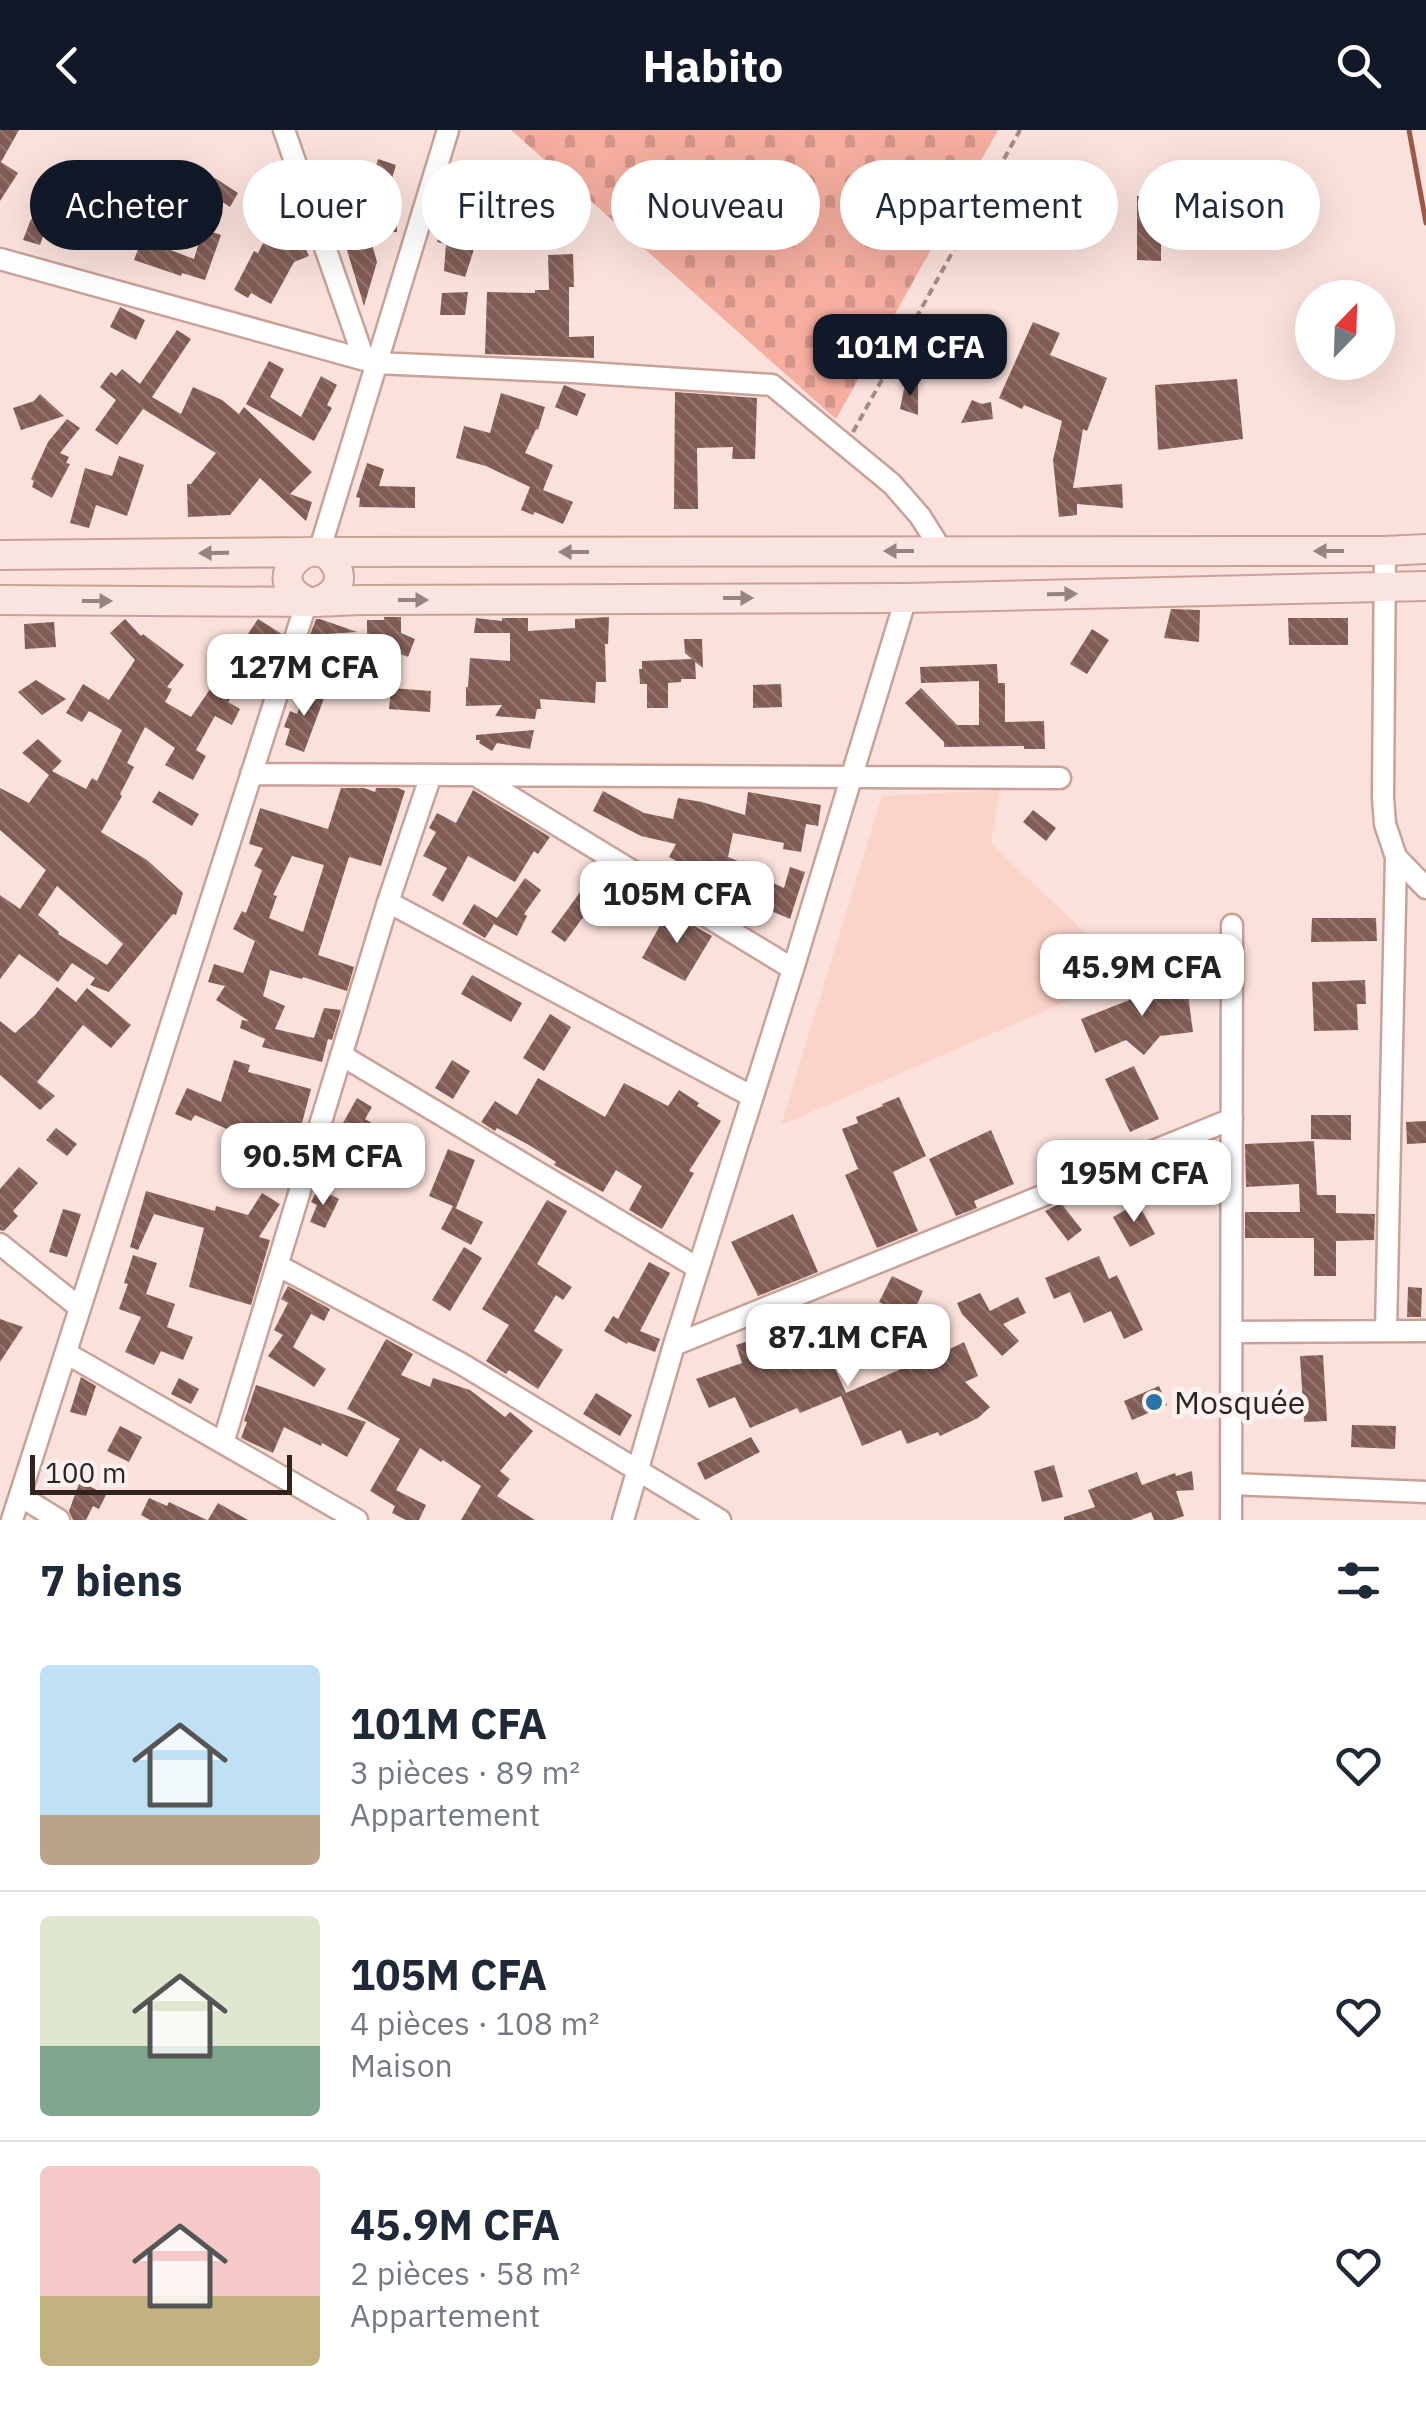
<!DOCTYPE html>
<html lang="fr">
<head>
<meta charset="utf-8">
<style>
	body { margin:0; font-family:"IBM Plex Sans",sans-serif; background:#f6f6f7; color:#1f2937; height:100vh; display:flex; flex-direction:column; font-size:38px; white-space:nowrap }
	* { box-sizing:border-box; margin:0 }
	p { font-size:32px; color:#747a83 }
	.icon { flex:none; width:55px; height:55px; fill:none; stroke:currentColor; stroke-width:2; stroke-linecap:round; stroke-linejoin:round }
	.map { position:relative; height:1390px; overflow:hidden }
	.side { display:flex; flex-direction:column; background:#fff; flex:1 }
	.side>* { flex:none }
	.guide { position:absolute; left:30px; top:30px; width:1368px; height:90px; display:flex; gap:20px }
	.needle { width:65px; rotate:23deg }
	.buttons { position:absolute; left:1295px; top:150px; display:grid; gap:20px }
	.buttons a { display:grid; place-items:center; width:100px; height:100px; border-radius:50%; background:#fff; box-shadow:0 10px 40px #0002; font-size:50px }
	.scale { position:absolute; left:30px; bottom:25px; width:262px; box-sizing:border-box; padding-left:10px; border:5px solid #32231f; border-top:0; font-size:28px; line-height:35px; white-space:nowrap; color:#32231f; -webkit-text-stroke:8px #fbf2f0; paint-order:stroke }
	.price { position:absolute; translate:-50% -85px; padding:0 22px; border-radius:20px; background:#fff; color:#222; font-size:32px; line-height:65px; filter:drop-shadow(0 2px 5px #0008) }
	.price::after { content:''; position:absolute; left:50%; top:60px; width:30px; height:22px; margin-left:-15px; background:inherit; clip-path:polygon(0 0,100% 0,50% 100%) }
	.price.current { background:#111827; color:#fff }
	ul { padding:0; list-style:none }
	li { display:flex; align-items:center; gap:30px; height:250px; padding:0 40px }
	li+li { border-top:2px solid #e0e1e3 }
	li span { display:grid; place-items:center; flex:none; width:280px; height:200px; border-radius:10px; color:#555 }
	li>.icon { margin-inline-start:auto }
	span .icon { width:120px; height:120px; fill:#fffc; stroke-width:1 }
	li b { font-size:42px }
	h2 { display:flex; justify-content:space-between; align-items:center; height:120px; padding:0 40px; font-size:42px }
	.pill { padding:0 35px; border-radius:45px; background:#fff; box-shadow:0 10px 40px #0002; font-size:35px; line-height:90px }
	.pill.current { background:#111827; color:#fff }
	header { display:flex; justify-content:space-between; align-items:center; height:130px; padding:0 40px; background:#111827; color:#fff; font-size:45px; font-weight:700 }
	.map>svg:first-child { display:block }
	.built { fill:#fbd3c9 }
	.cemetery { fill:url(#cemetery-stones) }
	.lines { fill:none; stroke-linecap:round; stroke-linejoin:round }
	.stream { stroke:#9f5848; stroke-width:5 }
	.building { fill:url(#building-back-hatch); fill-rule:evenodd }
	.street-casing { stroke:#c9a198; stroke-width:25 }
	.secondary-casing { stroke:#c9a198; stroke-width:32 }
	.path { stroke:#a18c87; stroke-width:4; stroke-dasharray:8 5; stroke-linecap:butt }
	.street { stroke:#fff; stroke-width:20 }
	.secondary { stroke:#fae4e0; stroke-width:28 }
	.oneway { fill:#968480 }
	.poi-dot { fill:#2973a6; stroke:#fbf2f0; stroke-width:4 }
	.labels { text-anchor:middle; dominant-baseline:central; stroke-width:10; stroke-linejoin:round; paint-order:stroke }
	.poi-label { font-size:32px; fill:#32231f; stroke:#fbf2f0; text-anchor:start }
</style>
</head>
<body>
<header><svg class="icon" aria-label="back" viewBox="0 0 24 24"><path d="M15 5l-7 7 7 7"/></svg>Habito<svg class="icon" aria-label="search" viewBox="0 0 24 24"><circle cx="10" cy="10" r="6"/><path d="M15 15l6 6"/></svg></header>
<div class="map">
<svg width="1426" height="1390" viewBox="0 0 1426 1390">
	<defs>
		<pattern id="cemetery-stones" width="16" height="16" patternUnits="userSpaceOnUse" patternTransform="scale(2.5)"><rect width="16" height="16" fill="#f5ae9f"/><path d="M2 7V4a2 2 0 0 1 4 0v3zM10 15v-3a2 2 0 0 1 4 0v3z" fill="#d29588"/></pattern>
		<pattern id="building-back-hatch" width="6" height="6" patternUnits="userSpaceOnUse" patternTransform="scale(2.5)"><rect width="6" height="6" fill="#805c54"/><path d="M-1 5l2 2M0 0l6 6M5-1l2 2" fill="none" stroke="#90746e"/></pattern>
	</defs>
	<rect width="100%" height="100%" fill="#fae1db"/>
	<path class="built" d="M1000,660L991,714L1130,844L781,995L882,666Z"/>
	<path class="cemetery" d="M511,0H998L836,289Z"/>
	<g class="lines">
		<path class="stream" d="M1409,0L1426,93"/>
	</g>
	<path class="building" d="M0,0H19L1,32L18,43L0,71Z
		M378,29L396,35L390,55L372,50Z
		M215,48L238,63L230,77L205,61Z
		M352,59L353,82L362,79L364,88L397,87V102L369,103L377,132L364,176L334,78L333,60Z
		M1137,66H1161V84L1211,85V107H1161V131L1137,130Z
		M31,89L47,95L40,115L23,110Z
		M443,95L478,107L465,147L444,141L446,114L437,112Z
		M203,99L221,105L205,150L182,143L181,146L134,130L142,109L194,129Z
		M297,100L309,126L294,132L271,174L251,163L248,168L234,160L254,121L258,123L263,113L269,115Z
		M573,124L574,157H569V207L594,206V228L485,224L487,162L535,163V160H549L548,125Z
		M468,162L465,185H440L442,163Z
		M120,177L145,190L136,210L110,197Z
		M1033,192L1060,203L1050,225L1107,248L1087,301L1083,299L1073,358L1122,354L1123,378L1077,374V385L1059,387L1053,330L1062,291L1024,275L1022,279L999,268Z
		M177,200L191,209L152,267L181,284L193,257L222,270L239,284L244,277L312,342L290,364L312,372L306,391L260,348L230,385L188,387L187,354H191L216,323L143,279L117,315L95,300L116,270L100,257L111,242L116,246L122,239L140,254Z
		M269,231L284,239L270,267L301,287L321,246L337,255L327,275L332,278L314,311L246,274Z
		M1237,249L1243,309L1158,320L1155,255Z
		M918,253V285L900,279L905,254Z
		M564,255L586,264L577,286L555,277Z
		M675,262L757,268L755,329H732L733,317L697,318L698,379H674Z
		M501,263L545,277L538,300L536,299L525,323L553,335L543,360L573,372L563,394L535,382L533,385L521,380L530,357L486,336L456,328L464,296L490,303Z
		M40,264L64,286L21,300L13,278L34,271Z
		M972,270L982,274L991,272L993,289L961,293Z
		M67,289L80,298L60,323L69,327L66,333L70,334L52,368L32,357L34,351L31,349L48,312Z
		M119,326L144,335L127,386L96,375L89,398L70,393L85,338L112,346Z
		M367,333L384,339L379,356L415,357V378L359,377L360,368L356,367Z
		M1171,479L1200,480L1199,512L1164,508Z
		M384,487H401V503L415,509L408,527L367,511V490H384Z
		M609,487L608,514H605L606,552H596L595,573L540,569L541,579H537L535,589L495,586L502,575L466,576V557H468L470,528L510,531V503H474L476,488L502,491V488H528V501L575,498V489Z
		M1288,488H1348V515H1289Z
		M125,489L141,506L143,504L184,535L167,557L172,559L165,572L191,587L258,489L282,504L281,507L255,509V533L228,572L240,579L232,595L215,586L196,620L206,626L193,650L165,635L175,618L145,597L127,633L134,637L120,664L122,666L101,702L147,730L183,763L176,785L173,784L109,862L90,855L95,848L72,833L58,852L19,824L0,849V765L20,779L46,740L0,700V658L29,673L49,645L22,623L38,609L62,631L52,641L86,659L92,648L97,651L122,600L89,581L82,592L66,583L83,554L109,570L135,530L110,503ZM57,756L123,814L107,835L58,804L59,802L38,785Z
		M316,489H320L357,502L310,505Z
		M54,492L56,517L25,519L24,494Z
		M1092,499L1109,510L1087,544L1070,534Z
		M684,509H702L703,538L695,532L696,549H681V552L668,553V578H647V554H640L639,539H642V531L692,529L685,523Z
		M344,529L377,530L376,551L343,550Z
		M997,534L998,553H1005V592L1044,591L1045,619H1024V616L944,617V612L905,573L921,558L957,595H979V551L921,553L920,537Z
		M36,550L66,569L42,585L18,562Z
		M781,554L782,577L753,578V555Z
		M308,556L326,563L304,622L285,615L290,599L284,597L290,581L297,584Z
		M391,558L431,561L430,582L389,579Z
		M534,600L530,619L497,613L492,621L479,613L480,610H476V605Z
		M341,658H364L375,662L376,658H398L405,661L381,736L349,727L318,825L354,837L347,861L303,847L302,849L270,840L263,866L285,876L275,899L314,908L324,878L341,880L332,910L328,909L322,932L262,917L265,909L240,898L242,890L249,891L216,870L225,856L208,852L214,834L243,843L255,811L233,799L242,781L246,783L262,740L254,736L263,718L249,714L260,678L328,699ZM292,726L324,735L303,802L269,788L277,766L273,765Z
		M473,660L550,707L538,724L534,721L515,752L468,726L443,772L432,765L447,738L423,726L436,702L429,698L437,683L456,693Z
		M159,661L199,684L192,696L152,672Z
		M603,661L644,683L673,689L678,668L702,672L745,685L748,662L821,675L818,696L806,694L801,722L783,719L784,713L733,703L728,727L745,734L742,739L784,758L790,737L805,742L790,789L711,755L712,752L683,737L684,735L669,727L676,714L641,706L593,681Z
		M1033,680L1056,698L1046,711L1023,692Z
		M525,748L541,760L524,784L527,786L517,806L494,794L485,808L462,794L474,774L497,788Z
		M581,761L595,771L565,812L551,802Z
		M668,781L712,806L685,851L642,828Z
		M1312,788H1376L1377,811L1311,812Z
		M472,845L522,873L511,892L461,864Z
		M1186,850L1193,902L1160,906L1144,925L1126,910L1095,923L1081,889L1155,860L1154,854Z
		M1365,850L1366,874H1357L1358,900L1314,901L1312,852Z
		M57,857L76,872L87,858L131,895L111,918L83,895L37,952L55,966L40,980L0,945V891L15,903L36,884Z
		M550,884L571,897L544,941L523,928Z
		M234,930L250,935L248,942L311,959L302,993H304L296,1014L250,995L245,1007L195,985L191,991L175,984L187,958L221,972Z
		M452,930L470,941L453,969L435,958Z
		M1134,936L1159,989L1130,1002L1105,949Z
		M538,948L605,987L624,953L668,976L679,960L699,973L697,976L721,991L689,1041L694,1043L662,1099L629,1080L642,1056L616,1040L603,1062L554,1035L556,1032L529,1015L497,998L495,1001L481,992L495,971L517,985Z
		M899,967L926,1026L893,1042L918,1101L877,1118L845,1045L858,1039L842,999L858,993L856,987L883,976L882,974Z
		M357,968L372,977L365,989L377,996L367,1013L361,1010L348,1034L327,1023L333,1000L338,1002Z
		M1311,985H1351V1010L1311,1009Z
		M1426,991V1013L1407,1014L1406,992Z
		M56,998L77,1014L67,1026L46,1010Z
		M991,1000L1014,1054L974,1071L977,1078L956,1086L929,1029Z
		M1314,1011L1317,1065H1336V1083L1375,1084L1374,1110L1336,1111V1146H1314V1108H1245V1082H1300L1299,1054L1246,1057L1245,1014Z
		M448,1019L475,1030L456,1078L453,1077L483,1092L471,1115L441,1099L453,1076L429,1066Z
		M19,1037L38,1053L13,1081L18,1086L4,1101L0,1100V1059Z
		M318,1058L339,1069L325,1098L310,1092L317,1075L311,1072Z
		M146,1061L215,1081L216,1076L248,1085L262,1063L280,1074L259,1107L270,1110L251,1175L189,1157L204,1098L154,1084L138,1120L130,1117Z
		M547,1070L567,1081L537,1134L572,1157L563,1170L556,1165L534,1201L563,1220L538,1259L509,1240L506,1244L486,1231L509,1195L482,1179Z
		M1061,1073L1082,1100L1068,1111L1045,1081Z
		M1138,1073L1155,1104L1130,1117L1113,1087Z
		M63,1079L81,1084L67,1127L49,1122Z
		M793,1084L818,1142L758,1166L731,1112Z
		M464,1117L482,1128L450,1181L432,1170Z
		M133,1125L157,1133L146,1164L175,1174L167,1197L193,1207L183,1230L161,1221L154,1235L125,1222L141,1187L119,1179L128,1154L124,1153Z
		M1099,1126L1109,1149L1117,1145L1143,1200L1124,1209L1111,1181L1084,1193L1070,1162L1054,1169L1045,1148Z
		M649,1132L670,1143L640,1201L660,1209L655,1222L628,1212L627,1214L604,1201L613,1186L618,1189Z
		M892,1146L923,1161L911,1188L879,1172Z
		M288,1156L330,1179L324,1191L311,1184L293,1217L326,1239L314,1257L268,1226L283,1205L274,1200L288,1173L281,1169Z
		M1408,1157L1422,1158L1421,1187H1407Z
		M980,1163L990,1181L1018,1167L1026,1183L1003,1194L1019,1211L1002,1226L962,1184L957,1173Z
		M0,1189L23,1197L0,1232Z
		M786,1196L794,1214L798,1212L799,1216L821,1207L846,1263L931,1226L932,1228L964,1212L978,1246L965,1252L990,1277L978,1288L940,1306L938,1302L907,1314L901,1300L862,1316L841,1266L800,1283L797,1278L750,1298L735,1267L709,1278L696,1249L742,1233L736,1215L759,1208Z
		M386,1209L413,1224L401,1245L430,1257L433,1248L470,1260L505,1287L510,1282L533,1301L500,1341L510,1349L497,1366L535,1390H461L481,1356L443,1330L441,1332L420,1318L396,1360L426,1375L419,1390H406L392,1383L395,1376L370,1361L400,1309L347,1279Z
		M1323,1225L1327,1291L1304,1292L1300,1226Z
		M81,1247L96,1256L86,1286L70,1282Z
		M179,1248L199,1259L191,1274L171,1264Z
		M256,1255L366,1292L347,1327L322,1313L321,1316L284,1297L273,1323L241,1308L247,1292L244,1291Z
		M1159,1256L1167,1275L1132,1290L1124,1271Z
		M596,1263L632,1285L620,1306L583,1284Z
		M1352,1295L1396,1296L1395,1319L1351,1317Z
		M120,1296L142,1307L129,1332L107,1321Z
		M751,1307L760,1322L705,1350L697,1333Z
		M1054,1335L1063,1367L1042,1372L1034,1341Z
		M1192,1341L1194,1360L1176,1361L1184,1386L1172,1390H1154L1151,1382L1131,1390H1064V1387L1095,1377L1088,1360L1137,1342L1142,1355L1175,1343L1176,1346Z
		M80,1351L106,1365L99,1379L93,1376L86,1390H73L69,1381Z
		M149,1368L167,1376L169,1372L207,1390H150L141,1385Z
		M218,1373L248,1390H208Z"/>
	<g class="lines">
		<defs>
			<path id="street" d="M284,0L364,229
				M0,129L376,233L574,242L772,255L892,354L920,386L942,421
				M1385,421L1383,668L1385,694L1396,727L1426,758
				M319,422L448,0
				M251,644L1060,648
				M475,645L793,839
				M388,772L751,966
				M341,925L698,1138
				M0,1114L80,1178
				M279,1136L460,1233L720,1390
				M1386,1201L1396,727
				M1232,1202L1426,1201
				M674,1215L1232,989
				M66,1223L357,1390
				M223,1313L388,772L431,645
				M1232,1354L1426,1362
				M20,1366L59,1390
				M12,1390L307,471
				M623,1390L674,1215L793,839L906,468
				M1231,1390L1232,795"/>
			<path id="secondary" d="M319,422L1385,421L1426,419
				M0,425L310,422
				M0,470L315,472C331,468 344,455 337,438C319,394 256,449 307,471
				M315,472L360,470L906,468L1426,456"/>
		</defs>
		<use href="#street" class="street-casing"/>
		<use href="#secondary" class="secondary-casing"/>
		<path class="path" d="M853,302L1020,0"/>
		<use href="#street" class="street"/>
		<use href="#secondary" class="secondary"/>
	</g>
	<defs><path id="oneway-solid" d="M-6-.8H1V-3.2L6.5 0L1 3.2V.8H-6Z" transform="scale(2.5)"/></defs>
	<g class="oneway">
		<use href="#oneway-solid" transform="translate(899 421) rotate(180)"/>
		<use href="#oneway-solid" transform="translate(1329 421) rotate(-180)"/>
		<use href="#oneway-solid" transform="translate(574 422) rotate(180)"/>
		<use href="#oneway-solid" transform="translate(214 423) rotate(179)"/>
		<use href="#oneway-solid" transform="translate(1062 464) rotate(-1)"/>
		<use href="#oneway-solid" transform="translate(738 468)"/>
		<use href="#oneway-solid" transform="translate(413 470)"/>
		<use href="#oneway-solid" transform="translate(97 471)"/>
	</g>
	<circle class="poi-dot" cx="1154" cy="1272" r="10"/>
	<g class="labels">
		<g class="poi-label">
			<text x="1174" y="1272">Mosquée</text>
		</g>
	</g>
</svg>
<div class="buttons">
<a><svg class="needle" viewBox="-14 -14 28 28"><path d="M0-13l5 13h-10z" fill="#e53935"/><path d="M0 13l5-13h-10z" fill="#747a83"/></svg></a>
</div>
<div class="scale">100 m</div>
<b class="price current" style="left:910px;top:269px">101M CFA</b>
<b class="price" style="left:304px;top:589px">127M CFA</b>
<b class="price" style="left:677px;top:816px">105M CFA</b>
<b class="price" style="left:1142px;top:889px">45.9M CFA</b>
<b class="price" style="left:323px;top:1078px">90.5M CFA</b>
<b class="price" style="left:1134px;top:1095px">195M CFA</b>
<b class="price" style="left:848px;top:1259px">87.1M CFA</b>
<div class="guide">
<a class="pill current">Acheter</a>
<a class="pill">Louer</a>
<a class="pill">Filtres</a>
<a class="pill">Nouveau</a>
<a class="pill">Appartement</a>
<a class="pill">Maison</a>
</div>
</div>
<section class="side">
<h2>7 biens<svg class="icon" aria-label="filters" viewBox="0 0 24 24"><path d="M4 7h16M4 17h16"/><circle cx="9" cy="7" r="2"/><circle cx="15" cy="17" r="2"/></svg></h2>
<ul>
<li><span style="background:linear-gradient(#bfe0f5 75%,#b9a48a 0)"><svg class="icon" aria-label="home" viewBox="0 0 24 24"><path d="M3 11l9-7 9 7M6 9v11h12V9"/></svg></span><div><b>101M CFA</b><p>3 pièces · 89 m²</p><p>Appartement</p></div><svg class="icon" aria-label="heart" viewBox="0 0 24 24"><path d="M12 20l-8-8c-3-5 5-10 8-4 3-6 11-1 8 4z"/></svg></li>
<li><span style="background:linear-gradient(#dfe7d0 65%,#7fa58c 0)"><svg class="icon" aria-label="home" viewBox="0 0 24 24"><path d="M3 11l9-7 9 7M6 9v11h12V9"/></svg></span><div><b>105M CFA</b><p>4 pièces · 108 m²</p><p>Maison</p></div><svg class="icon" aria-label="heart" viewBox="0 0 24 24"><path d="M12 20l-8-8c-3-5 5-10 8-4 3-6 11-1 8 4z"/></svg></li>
<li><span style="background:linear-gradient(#f6c9c9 65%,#c2b280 0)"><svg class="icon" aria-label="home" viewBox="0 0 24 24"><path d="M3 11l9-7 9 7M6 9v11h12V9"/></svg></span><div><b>45.9M CFA</b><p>2 pièces · 58 m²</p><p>Appartement</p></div><svg class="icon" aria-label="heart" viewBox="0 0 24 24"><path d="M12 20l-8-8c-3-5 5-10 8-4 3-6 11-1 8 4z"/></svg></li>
</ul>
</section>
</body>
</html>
